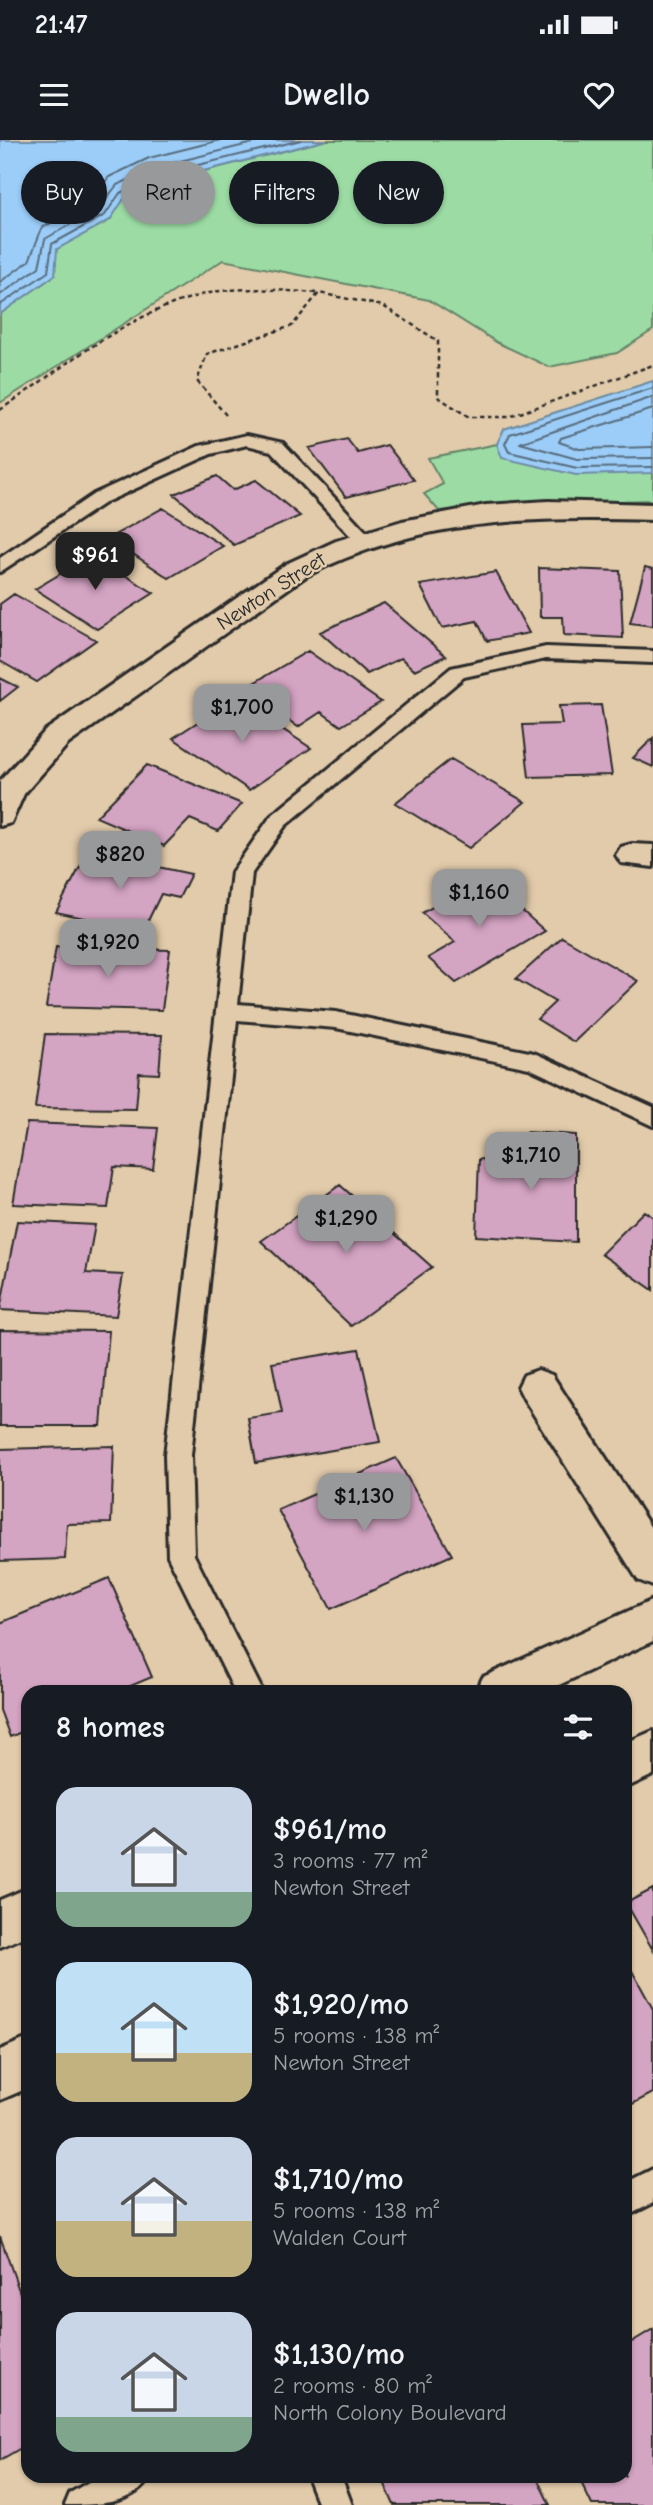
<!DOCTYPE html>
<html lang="en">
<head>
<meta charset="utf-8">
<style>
	body { margin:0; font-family:"Comic Neue",sans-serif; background:#242831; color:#f1f3f6; height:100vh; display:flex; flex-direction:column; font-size:26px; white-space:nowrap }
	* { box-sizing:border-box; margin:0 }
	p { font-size:23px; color:#9ea1a6 }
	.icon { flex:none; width:38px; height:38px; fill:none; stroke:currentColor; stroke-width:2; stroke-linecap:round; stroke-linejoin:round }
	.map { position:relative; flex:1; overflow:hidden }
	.details { position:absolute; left:21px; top:1545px; width:611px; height:798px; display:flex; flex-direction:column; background:#171b24; border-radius:21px; box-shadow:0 2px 5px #0004 }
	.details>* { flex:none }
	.hud { position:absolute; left:21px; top:21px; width:612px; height:63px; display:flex; gap:14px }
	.price { position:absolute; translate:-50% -60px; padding:0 16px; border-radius:14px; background:#98999b; color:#111; font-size:23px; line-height:46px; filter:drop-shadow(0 2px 4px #0008) }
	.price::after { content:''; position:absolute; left:50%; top:42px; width:21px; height:16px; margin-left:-10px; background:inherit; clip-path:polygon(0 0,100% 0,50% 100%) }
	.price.active { background:#222; color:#fff }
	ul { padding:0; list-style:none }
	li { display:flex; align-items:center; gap:21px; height:175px; padding:0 35px }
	li span { display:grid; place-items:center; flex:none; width:196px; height:140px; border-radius:21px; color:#555 }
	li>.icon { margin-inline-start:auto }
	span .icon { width:84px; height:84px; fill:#fffc; stroke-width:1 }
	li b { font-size:30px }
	h2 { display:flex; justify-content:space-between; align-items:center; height:84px; padding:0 35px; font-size:30px }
	.tag { padding:0 24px; border-radius:32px; background:#171b24; box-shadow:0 2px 5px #0004; font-size:24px; line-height:63px }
	.tag.active { background:#98999b; color:#111 }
	.status { display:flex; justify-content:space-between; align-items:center; height:49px; padding:0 35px; background:#171b24; direction:ltr }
	.status svg { height:19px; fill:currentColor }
	header { display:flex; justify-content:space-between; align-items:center; height:91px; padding:0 35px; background:#171b24; font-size:32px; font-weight:600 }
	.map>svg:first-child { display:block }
	.green { fill:#9cdca4; stroke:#648468; stroke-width:2 }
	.water { fill:#9bcdf8; stroke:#6e8ca6; stroke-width:2 }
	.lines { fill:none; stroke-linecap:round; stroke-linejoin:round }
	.shore { stroke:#586c7d; stroke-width:2 }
	.building { fill:#d4a4c3; stroke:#2b2b2b; stroke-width:2 }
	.lane-casing { stroke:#2b2b2b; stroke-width:6 }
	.street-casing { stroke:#2b2b2b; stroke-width:6 }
	.secondary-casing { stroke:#2b2b2b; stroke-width:6 }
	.path { stroke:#2b2b2b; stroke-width:2.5; stroke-dasharray:4.5 3.5; stroke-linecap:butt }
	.lane { fill:#e2cbab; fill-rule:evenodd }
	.street { fill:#e2cbab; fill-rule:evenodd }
	.secondary { fill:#e2cbab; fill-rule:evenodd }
	.labels { text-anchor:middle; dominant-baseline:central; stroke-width:5; stroke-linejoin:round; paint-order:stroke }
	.far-street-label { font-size:21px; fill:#2b2b2b; stroke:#e2cbab }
</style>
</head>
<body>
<div class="status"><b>21:47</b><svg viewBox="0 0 49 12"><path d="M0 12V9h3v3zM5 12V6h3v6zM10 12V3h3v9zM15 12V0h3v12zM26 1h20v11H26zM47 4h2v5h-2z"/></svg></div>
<header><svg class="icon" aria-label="menu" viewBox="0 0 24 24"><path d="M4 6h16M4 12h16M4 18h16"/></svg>Dwello<svg class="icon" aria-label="heart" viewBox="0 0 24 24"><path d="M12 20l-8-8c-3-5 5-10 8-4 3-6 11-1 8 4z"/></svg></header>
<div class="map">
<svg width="653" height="2365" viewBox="0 0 653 2365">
	<rect width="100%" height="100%" fill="#e2cbab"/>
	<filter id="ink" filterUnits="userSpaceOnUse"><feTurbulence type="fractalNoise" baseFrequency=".0143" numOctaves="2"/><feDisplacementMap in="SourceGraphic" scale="14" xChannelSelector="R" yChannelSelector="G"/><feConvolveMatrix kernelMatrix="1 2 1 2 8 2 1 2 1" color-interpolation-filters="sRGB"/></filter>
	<g filter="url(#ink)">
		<path class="green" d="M327,0H653V190L617,213L549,227L498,203L429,160L223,120L0,263V174L55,135L56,109L110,80L123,59L164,41Z
			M653,241V360L523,364L439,371L424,354L443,344L428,318L497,304L504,289Z"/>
		<path class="water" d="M0,0H327L164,41L124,59L110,80L57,109L55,135L0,174Z
			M653,241V333L576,335L502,318L497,304L504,289Z"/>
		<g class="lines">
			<path class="shore" d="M0,142L29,121L42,88L89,62L109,37L149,18L221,0
				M0,155L39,127L45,99L99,68L117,45L160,26L265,0
				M0,165L48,132L52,104L105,75L120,53L161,34L301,0
				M653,248L510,294L505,304L509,312L577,328L653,327
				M653,257L520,303L577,319L653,318
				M653,269L561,298L559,302L579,309L653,307"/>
		</g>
		<path class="building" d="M347,299L358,313L387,305L414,340L346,357L309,308Z
			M217,336L233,350L256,340L300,376L234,405L174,354Z
			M163,368L223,406L169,438L109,398Z
			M92,415L154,453L97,489L35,449Z
			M645,427L653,429V486L630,483Z
			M539,428L620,431L623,498L564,495L563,477H540Z
			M496,432L529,493L487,501L477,481L442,488L420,445Z
			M14,454L96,500L37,542L0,521V464Z
			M384,463L446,516L414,530L401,518L367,534L320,492Z
			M308,511L381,562L341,586L321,572L298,587L245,548Z
			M0,538L18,547L0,561Z
			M235,558L311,608L249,650L173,598Z
			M601,565L612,635L529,637L523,585L562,584L559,566Z
			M653,598V627L633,618Z
			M451,619L525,662L469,708L395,663Z
			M147,625L242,664L218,691L190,679L164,706L96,677Z
			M88,712L191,734L179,758L161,754L143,791L56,772Z
			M485,738L545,791L456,843L428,818L455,802L422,773Z
			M562,797L638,841L574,902L537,879L555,862L516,839Z
			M56,807L170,810L162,870L46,867Z
			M45,894L162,895L159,934L139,933L136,969L35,968Z
			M27,983L158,988L153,1029L114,1027L108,1068L13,1064Z
			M525,992L576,995V1102L476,1096L479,1019L525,1022Z
			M340,1045L432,1127L351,1186L261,1101Z
			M644,1071L653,1077V1150L601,1114Z
			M17,1081L95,1085L86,1133L123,1135L116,1176L0,1170Z
			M0,1190L109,1191L101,1286H0Z
			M359,1209L380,1302L256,1323L248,1278L282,1273L272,1223Z
			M114,1306L111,1383L67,1384L65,1419L0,1421V1309Z
			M396,1318L452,1415L331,1469L278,1370Z
			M109,1438L152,1537L116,1552H28V1589L10,1597L0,1570V1483Z
			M653,1749V1810L626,1763Z
			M625,1818L653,1869V1953L625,1968Z
			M0,2096L28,2176V2304L0,2320Z
			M653,2189V2365H592L578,2336H625V2276L629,2274L625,2265V2206Z
			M390,2336H536L550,2365H394L383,2340Z"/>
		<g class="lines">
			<defs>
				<path id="lane" d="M247,295L283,303L371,397L374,401L371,405H359L271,311L247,305L211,314L106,362L0,432V418L94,354L199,306Z
					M546,507L653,511V523L546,519L464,537L285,686L252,733L238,864L336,872L534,913L653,967V986L529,928L336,888L237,880L191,1315L194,1415L263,1552H235L168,1416L165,1315L232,732L271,676L451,528Z
					M653,2029V2063L625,2077V2043Z
					M99,2336H150C136,2365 95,2365 65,2365L70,2353Z
					M307,2336H341L352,2365H318Z"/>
				<path id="street" d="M548,361L653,364V380C528,377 420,378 306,436L68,604L24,654L11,683L0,686V641L46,590L286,424L336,401L402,381L486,365Z
					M632,704L653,705V727L621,723L616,715L621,707Z
					M538,1230L552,1235L653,1391V1446L638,1440L524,1259L518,1247L524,1235Z
					M653,1591V1635L625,1648V1603Z
					M28,1898V1948L0,1960V1910Z"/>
				<path id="secondary" d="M653,1460V1501L544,1552H476L483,1537Z
					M28,1748V1795L0,1807V1760Z"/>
			</defs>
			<use href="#lane" class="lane-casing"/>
			<use href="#street" class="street-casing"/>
			<use href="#secondary" class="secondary-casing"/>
			<path class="path" d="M0,270C64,227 129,172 205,154C242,145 281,151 318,153
				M226,275L197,241L207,214L292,186L319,153L383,166L438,201V257L469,277H509L653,225"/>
			<use href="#lane" class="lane"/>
			<use href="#street" class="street"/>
			<use href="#secondary" class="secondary"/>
		</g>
	</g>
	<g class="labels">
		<g class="far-street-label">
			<text transform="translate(271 451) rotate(-33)">Newton Street</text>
		</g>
	</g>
</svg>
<b class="price active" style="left:95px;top:452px">$961</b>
<b class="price" style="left:242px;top:604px">$1,700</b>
<b class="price" style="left:120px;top:751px">$820</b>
<b class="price" style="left:479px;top:789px">$1,160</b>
<b class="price" style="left:108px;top:839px">$1,920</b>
<b class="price" style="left:531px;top:1052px">$1,710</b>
<b class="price" style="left:346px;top:1115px">$1,290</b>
<b class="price" style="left:364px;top:1393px">$1,130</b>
<div class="hud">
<a class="tag">Buy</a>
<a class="tag active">Rent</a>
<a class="tag">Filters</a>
<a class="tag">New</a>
</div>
<section class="details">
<h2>8 homes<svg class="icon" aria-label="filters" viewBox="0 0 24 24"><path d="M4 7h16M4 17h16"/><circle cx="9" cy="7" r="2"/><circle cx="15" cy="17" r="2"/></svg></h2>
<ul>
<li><span style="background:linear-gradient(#c9d6e8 75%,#7fa58c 0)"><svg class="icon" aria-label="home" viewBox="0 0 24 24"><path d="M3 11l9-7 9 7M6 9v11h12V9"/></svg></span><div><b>$961/mo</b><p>3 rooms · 77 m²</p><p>Newton Street</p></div></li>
<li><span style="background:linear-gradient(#bfe0f5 65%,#c2b280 0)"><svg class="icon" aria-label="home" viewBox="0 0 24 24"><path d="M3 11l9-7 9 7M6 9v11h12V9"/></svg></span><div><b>$1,920/mo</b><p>5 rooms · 138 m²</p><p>Newton Street</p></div></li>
<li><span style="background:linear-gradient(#c9d6e8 60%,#c2b280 0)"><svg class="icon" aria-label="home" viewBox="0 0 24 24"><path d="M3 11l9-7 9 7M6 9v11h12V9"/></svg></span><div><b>$1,710/mo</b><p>5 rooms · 138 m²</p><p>Walden Court</p></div></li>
<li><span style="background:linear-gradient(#c9d6e8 75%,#7fa58c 0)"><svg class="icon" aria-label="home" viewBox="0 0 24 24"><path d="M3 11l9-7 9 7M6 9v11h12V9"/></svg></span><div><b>$1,130/mo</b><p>2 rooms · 80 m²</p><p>North Colony Boulevard</p></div></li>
</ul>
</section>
</div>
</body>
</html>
